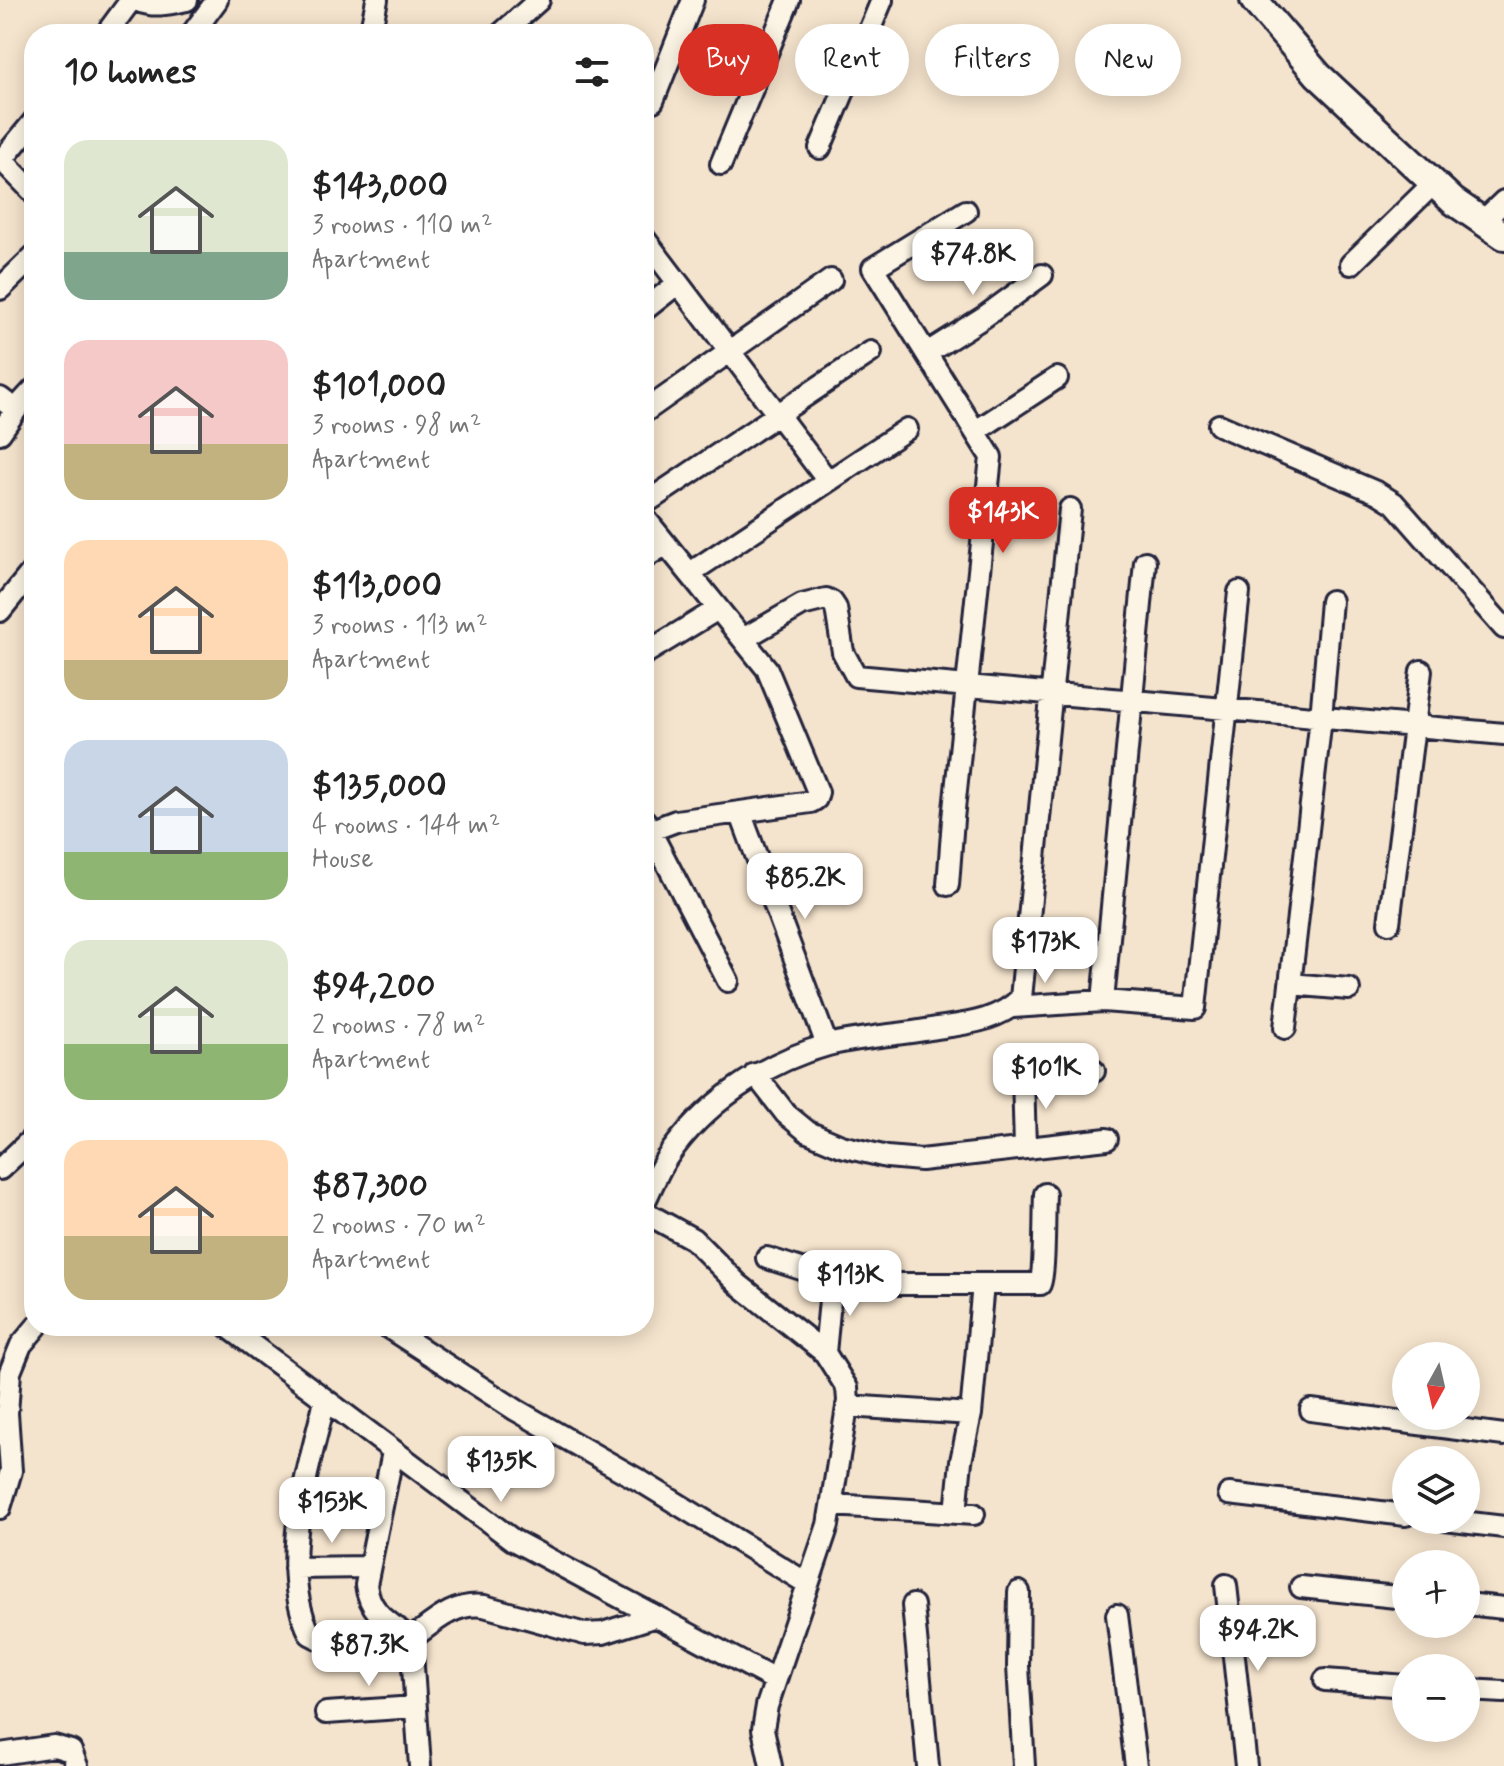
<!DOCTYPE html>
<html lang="en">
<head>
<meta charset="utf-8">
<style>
	body { margin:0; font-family:Mynerve,sans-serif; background:#f6f6f6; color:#222; height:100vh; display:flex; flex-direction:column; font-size:30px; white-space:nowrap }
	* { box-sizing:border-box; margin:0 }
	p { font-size:26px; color:#767676 }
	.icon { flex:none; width:44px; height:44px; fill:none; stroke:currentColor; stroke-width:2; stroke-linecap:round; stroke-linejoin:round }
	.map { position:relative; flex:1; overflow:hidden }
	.sheet { position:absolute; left:24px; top:24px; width:630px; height:1312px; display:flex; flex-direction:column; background:#fff; border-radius:32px; box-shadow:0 4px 20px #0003 }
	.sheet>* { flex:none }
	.hud { position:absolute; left:678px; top:24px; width:706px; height:72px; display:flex; gap:16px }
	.needle { width:52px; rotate:188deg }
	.controls { position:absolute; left:1392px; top:1342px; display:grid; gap:16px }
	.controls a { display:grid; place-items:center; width:88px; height:88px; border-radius:50%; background:#fff; box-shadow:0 4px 20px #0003; font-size:40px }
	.price { position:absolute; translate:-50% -68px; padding:0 18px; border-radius:16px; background:#fff; color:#222; font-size:26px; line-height:52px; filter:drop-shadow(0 2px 4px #0008) }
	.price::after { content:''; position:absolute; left:50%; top:48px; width:24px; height:18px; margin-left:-12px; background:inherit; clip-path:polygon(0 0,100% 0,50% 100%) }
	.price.selected { background:#d93025; color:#fff }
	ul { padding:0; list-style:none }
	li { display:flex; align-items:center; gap:24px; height:200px; padding:0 40px }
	li span { display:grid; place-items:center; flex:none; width:224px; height:160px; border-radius:24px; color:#555 }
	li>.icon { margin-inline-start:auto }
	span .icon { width:96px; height:96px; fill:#fffc; stroke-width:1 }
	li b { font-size:34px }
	h2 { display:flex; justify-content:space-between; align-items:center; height:96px; padding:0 40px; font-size:34px }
	.chip { padding:0 28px; border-radius:36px; background:#fff; box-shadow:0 4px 20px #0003; font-size:28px; line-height:72px }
	.chip.selected { background:#d93025; color:#fff }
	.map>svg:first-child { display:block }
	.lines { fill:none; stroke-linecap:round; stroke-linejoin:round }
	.minor-casing { stroke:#22223b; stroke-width:26 }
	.tertiary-casing { stroke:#22223b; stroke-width:32 }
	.minor { stroke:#fcf5e5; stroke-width:20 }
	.tertiary { stroke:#fcf5e5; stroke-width:26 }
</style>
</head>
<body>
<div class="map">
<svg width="1504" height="1766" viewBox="0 0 1504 1766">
	<rect width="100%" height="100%" fill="#f5e4cd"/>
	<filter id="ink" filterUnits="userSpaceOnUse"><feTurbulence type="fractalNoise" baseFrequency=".0125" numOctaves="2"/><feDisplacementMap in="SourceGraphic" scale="16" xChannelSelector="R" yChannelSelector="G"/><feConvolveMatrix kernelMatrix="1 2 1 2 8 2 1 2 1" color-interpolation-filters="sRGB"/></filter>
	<g filter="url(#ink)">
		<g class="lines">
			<defs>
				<path id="minor" d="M136,0C154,8 169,4 187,0
					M106,34L131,0
					M192,34L217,0
					M370,34L377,0
					M501,34L539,0
					M653,101L693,0
					M34,121L2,160L34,193
					M820,148L882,0
					M721,164L789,0
					M1483,221L1504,201
					M644,238L828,481
					M1351,264L1434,183
					M0,289L34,256
					M644,310L677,284
					M927,353L984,317L1042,275
					M0,398L16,410
					M644,412L831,280
					M1219,425L1378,493L1394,503L1504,628
					M976,431L1057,378
					M0,433L21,403L34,389
					M644,504L871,352
					M644,517L767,669L818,792L816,799L811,802L676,821L652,830
					M644,558L666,544
					M690,573L907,429
					M0,611L34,569
					M743,639L802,605L826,599L832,602L836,608L843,652L856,676L1504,734
					M644,654L718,609
					M740,812L827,1045
					M645,821L728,981
					M948,885L953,819L991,457L873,268L966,211
					M1389,923L1421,671
					M1290,984L1349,989
					M1103,1001L1145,562
					M1013,1007L1103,1001L1195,1008L1239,592
					M1285,1028L1321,718L1331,601
					M755,1074L786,1114L808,1132L841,1146L887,1157L921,1160L1107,1139
					M1025,1148L1023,1075L1094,1071
					M0,1169L34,1137
					M644,1203C651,1189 657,1173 666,1159C703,1104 764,1062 828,1045C861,1037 897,1035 931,1029C963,1024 998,1022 1021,998L1070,509
					M644,1212L693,1239L738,1284L825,1353L847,1388L848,1401L828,1525L767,1706L763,1729L771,1766
					M767,1258L832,1279L865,1284H1040C1045,1273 1044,1211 1045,1194
					M227,1326L513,1540L775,1680
					M386,1326L516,1410L642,1482L808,1584
					M825,1353L832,1279
					M325,1400C309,1469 276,1566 310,1634L320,1639L397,1628
					M847,1406L971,1414
					M1311,1410L1504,1435
					M393,1452L366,1585C370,1614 389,1622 411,1639L420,1766
					M1229,1494L1406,1515
					M832,1505L974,1514
					M0,1508L11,1471L7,1413L10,1372L21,1345L37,1326
					M956,1513L961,1461L971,1414L983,1284
					M1445,1520L1504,1527
					M295,1568L369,1567
					M1226,1585L1246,1766
					M1301,1587L1406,1598
					M1019,1592L1018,1666L1024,1766
					M1466,1604L1504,1608
					M913,1605L928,1766
					M1117,1615L1136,1766
					M411,1639C434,1622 454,1602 484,1606L585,1634L603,1633L656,1616
					M1325,1680L1406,1686
					M1466,1690L1504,1692
					M326,1713L415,1707
					M0,1754L54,1746L71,1751L77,1766"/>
				<path id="tertiary" d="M1254,0L1318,75L1453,201L1504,236"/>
			</defs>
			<use href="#minor" class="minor-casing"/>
			<use href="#tertiary" class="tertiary-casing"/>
			<use href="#minor" class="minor"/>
			<use href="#tertiary" class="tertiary"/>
		</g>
	</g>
</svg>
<div class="controls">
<a><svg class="needle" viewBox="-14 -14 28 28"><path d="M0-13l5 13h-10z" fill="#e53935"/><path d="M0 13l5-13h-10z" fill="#767676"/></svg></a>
<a><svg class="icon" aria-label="layers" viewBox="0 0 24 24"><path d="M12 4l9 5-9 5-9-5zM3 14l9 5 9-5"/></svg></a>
<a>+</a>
<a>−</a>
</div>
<b class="price" style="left:973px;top:297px">$74.8K</b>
<b class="price selected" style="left:1003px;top:555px">$143K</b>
<b class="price" style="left:805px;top:921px">$85.2K</b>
<b class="price" style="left:1045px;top:985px">$173K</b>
<b class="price" style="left:1046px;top:1111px">$101K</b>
<b class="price" style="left:850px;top:1318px">$113K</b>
<b class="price" style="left:501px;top:1504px">$135K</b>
<b class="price" style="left:332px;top:1545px">$153K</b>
<b class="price" style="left:1258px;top:1673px">$94.2K</b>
<b class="price" style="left:369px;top:1688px">$87.3K</b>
<div class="hud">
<a class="chip selected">Buy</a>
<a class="chip">Rent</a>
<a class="chip">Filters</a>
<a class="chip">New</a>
</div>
<section class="sheet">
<h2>10 homes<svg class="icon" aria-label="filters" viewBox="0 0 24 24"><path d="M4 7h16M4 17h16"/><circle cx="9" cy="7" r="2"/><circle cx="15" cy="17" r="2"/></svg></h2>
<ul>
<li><span style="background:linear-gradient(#dfe7d0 70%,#7fa58c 0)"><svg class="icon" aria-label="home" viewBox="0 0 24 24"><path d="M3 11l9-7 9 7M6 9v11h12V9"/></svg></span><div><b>$143,000</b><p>3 rooms · 110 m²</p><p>Apartment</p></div></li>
<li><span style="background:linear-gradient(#f6c9c9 65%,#c2b280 0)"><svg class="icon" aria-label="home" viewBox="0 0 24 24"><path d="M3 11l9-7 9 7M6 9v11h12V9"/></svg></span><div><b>$101,000</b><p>3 rooms · 98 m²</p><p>Apartment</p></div></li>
<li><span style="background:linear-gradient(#ffd9b3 75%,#c2b280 0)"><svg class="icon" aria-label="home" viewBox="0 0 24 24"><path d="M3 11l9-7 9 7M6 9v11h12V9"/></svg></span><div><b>$113,000</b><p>3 rooms · 113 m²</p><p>Apartment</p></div></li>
<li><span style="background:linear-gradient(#c9d6e8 70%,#8fb573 0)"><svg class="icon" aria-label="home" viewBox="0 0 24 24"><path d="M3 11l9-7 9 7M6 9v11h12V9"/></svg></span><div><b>$135,000</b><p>4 rooms · 144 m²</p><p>House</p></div></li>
<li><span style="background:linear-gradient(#dfe7d0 65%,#8fb573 0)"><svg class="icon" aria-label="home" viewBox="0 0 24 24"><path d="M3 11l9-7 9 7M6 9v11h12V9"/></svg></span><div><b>$94,200</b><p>2 rooms · 78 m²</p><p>Apartment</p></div></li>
<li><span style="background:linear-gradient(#ffd9b3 60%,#c2b280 0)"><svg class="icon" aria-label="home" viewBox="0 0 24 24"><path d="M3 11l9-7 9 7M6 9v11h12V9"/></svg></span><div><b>$87,300</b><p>2 rooms · 70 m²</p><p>Apartment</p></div></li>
</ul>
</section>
</div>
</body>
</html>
